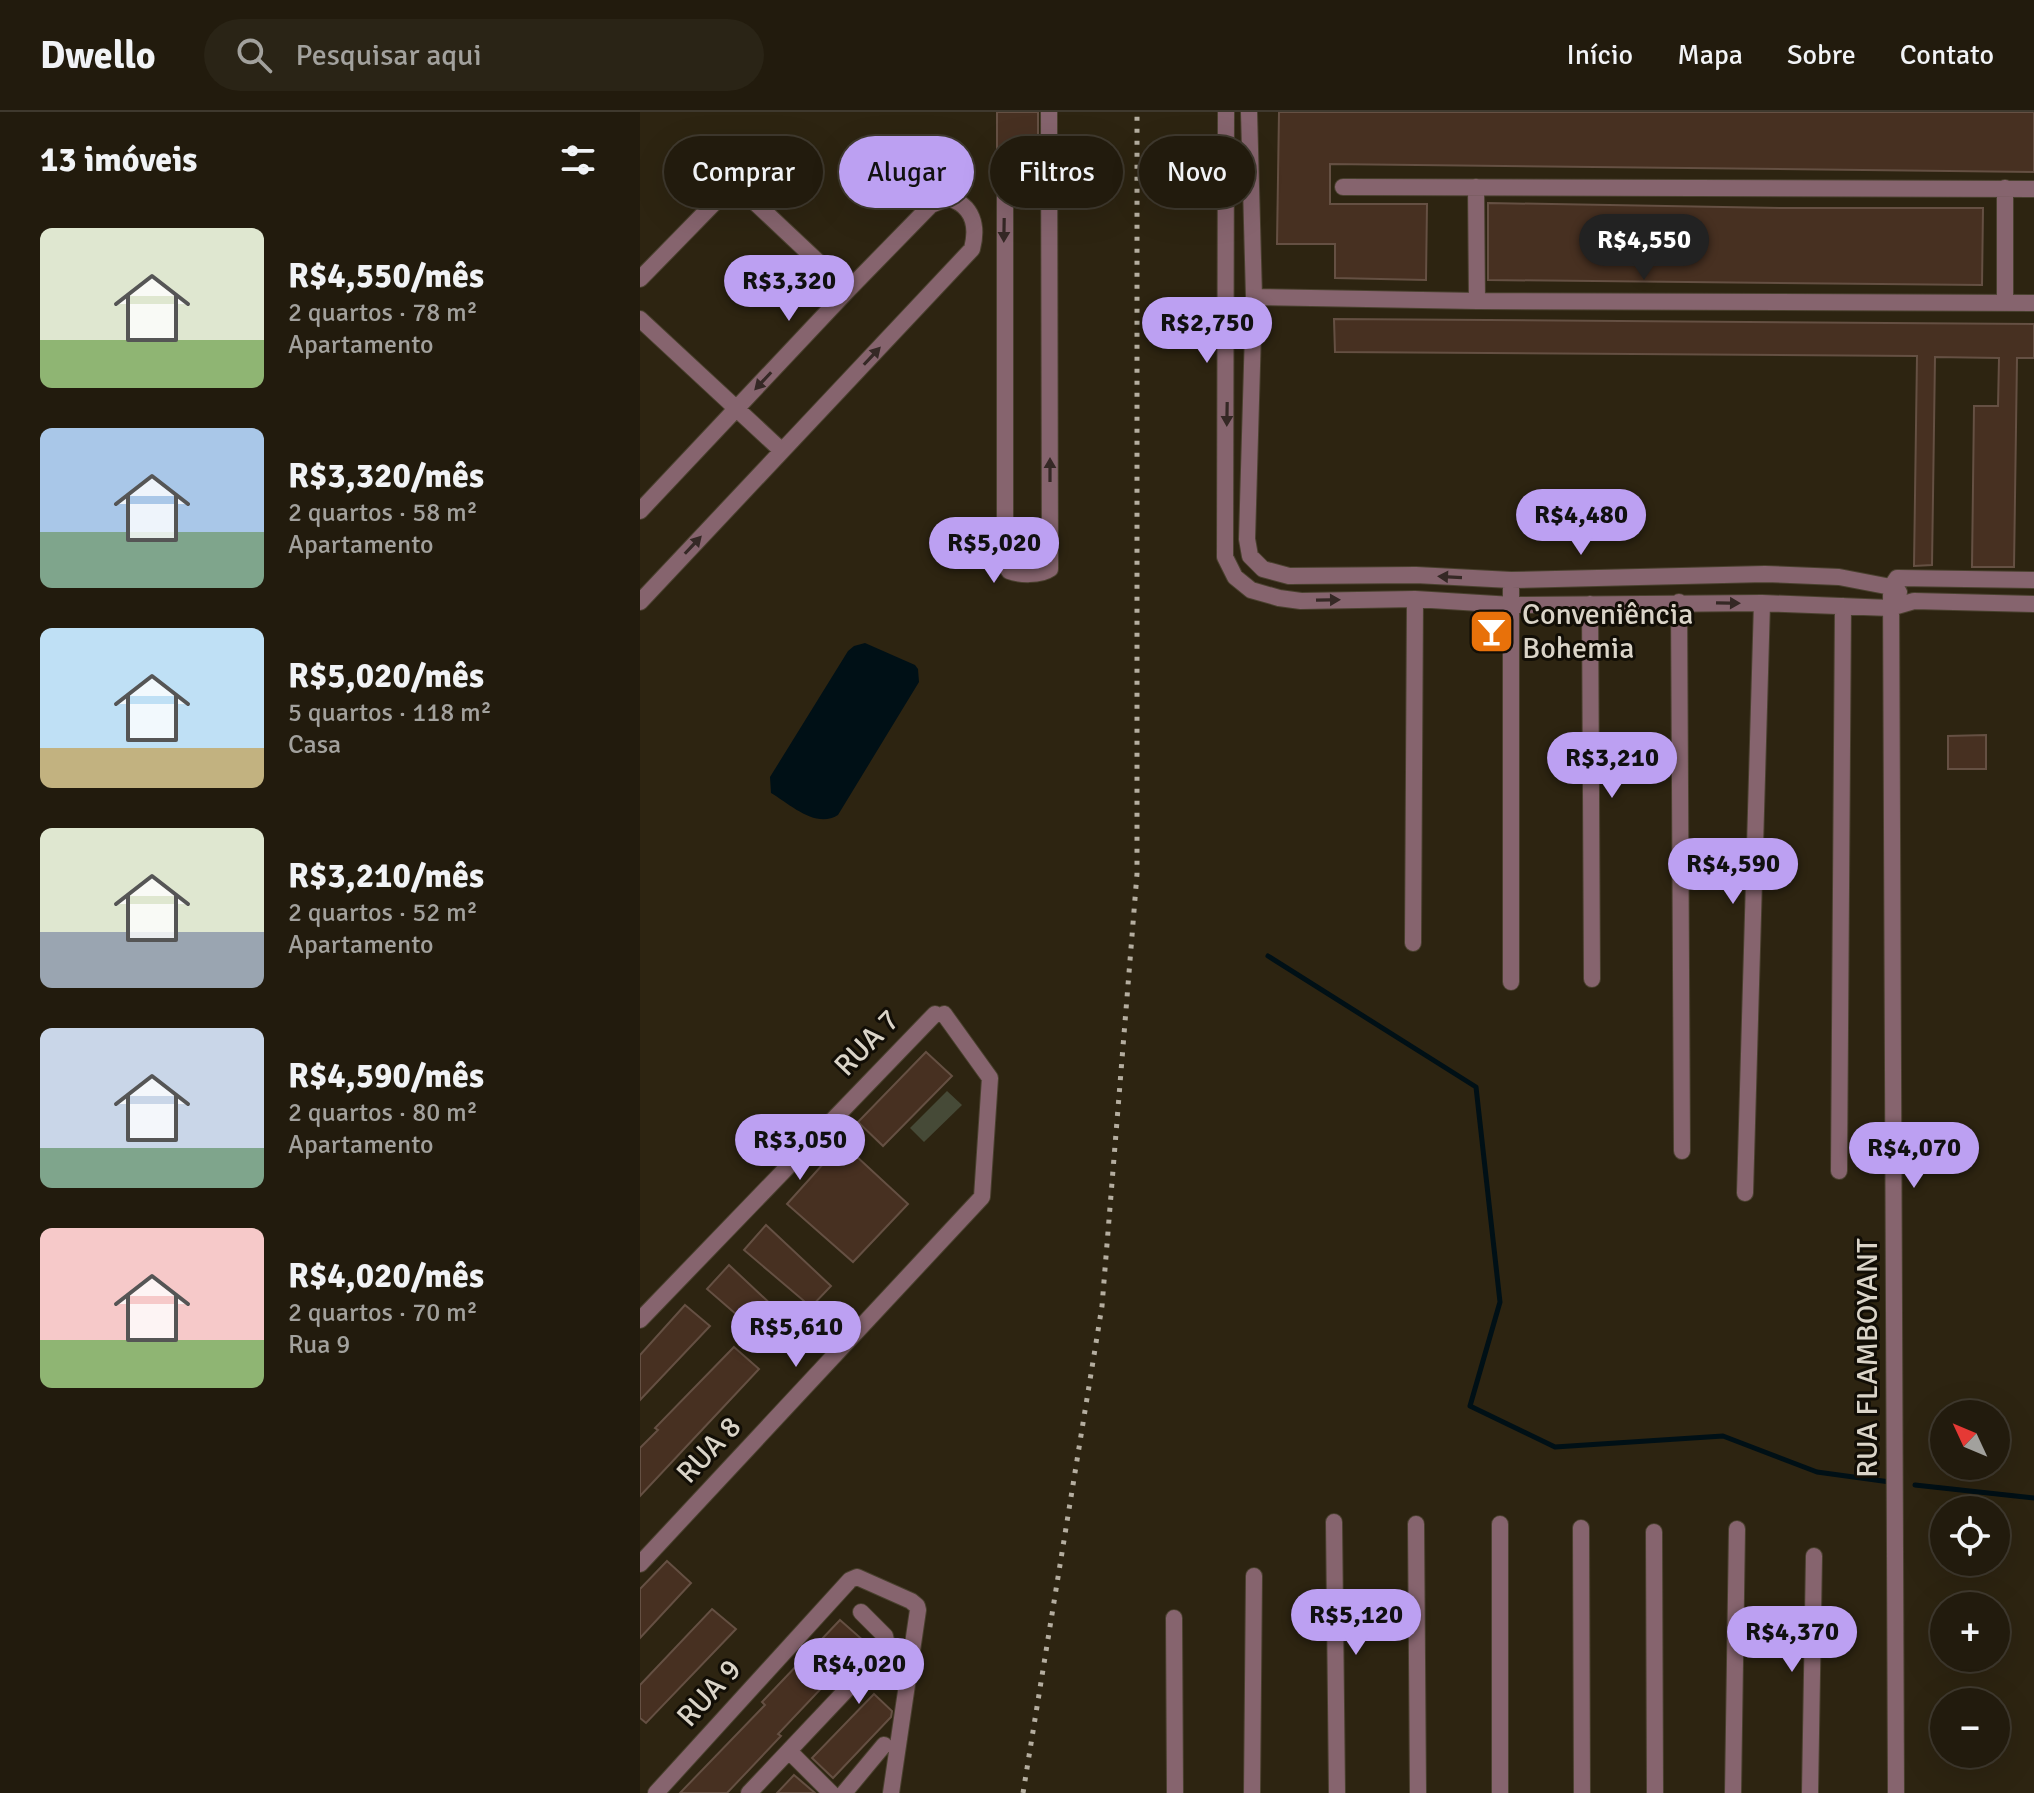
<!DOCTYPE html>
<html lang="pt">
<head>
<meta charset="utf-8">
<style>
	body { margin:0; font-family:Signika,sans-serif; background:#2a2416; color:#f1f3f6; height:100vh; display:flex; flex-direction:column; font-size:30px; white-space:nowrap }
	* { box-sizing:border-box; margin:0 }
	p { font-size:26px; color:#a2a19d }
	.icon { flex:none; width:44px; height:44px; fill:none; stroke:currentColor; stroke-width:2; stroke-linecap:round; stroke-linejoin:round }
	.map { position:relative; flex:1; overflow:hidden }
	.side { display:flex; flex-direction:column; background:#221b0d; width:640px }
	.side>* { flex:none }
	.hud { position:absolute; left:24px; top:24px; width:760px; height:72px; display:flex; gap:16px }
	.needle { width:52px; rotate:314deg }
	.tools { position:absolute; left:1290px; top:1288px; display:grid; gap:16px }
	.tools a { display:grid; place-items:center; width:80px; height:80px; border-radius:50%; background:#221b0d; box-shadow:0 8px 32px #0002,0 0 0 2px #3f392e; font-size:40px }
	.price { position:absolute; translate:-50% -68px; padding:0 18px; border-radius:28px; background:#bca0f2; color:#111; font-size:26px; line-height:52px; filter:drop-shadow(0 2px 4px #0008) }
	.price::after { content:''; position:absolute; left:50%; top:48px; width:24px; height:18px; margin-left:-12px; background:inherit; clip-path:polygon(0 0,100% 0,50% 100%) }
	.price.current { background:#222; color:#fff }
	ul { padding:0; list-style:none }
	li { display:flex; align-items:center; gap:24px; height:200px; padding:0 40px }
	li span { display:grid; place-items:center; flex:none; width:224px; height:160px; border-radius:12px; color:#555 }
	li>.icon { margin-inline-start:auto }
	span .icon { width:96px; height:96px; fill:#fffc; stroke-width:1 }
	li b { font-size:34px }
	h2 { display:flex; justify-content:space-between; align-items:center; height:96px; padding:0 40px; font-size:34px }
	.pill { padding:0 28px; border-radius:36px; background:#221b0d; box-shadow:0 8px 32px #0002,0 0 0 2px #3f392e; font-size:28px; line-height:72px }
	.pill.current { background:#bca0f2; color:#111 }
	header { display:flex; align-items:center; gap:48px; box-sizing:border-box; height:112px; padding:0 40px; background:#221b0d; border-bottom:2px solid #3f392e }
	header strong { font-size:38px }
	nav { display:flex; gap:44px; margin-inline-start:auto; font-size:28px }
	.search { width:560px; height:72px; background:#2a2416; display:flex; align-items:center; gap:20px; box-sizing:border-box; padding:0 28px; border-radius:44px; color:#a2a19d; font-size:30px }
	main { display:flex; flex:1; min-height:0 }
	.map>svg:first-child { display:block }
	.green { fill:#464a37 }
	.water { fill:#001016 }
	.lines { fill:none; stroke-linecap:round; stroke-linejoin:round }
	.stream { stroke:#001016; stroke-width:5 }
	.building { fill:#473021; stroke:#655043; stroke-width:2 }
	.minor-casing { stroke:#49402e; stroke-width:18 }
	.minor { stroke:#86646e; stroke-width:16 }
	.rail { stroke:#b5aea0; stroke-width:5; stroke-dasharray:4 8; stroke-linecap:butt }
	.oneway { fill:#352825 }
	.labels { text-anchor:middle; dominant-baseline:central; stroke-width:6; stroke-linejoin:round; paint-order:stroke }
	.poi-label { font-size:30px; fill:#dad4c8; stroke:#120e06; text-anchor:start }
	.street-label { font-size:30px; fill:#dad4c8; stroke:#120e06 }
</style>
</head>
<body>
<header>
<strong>Dwello</strong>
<div class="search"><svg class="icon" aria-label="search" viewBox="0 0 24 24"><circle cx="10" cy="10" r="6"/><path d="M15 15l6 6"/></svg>Pesquisar aqui</div>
<nav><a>Início</a><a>Mapa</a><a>Sobre</a><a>Contato</a></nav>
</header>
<main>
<section class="side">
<h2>13 imóveis<svg class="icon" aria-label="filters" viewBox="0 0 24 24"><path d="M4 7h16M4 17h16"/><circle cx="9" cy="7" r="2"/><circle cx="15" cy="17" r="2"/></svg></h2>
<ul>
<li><span style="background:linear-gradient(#dfe7d0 70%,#8fb573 0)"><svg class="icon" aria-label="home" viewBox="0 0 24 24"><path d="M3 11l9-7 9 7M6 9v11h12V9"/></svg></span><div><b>R$4,550/mês</b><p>2 quartos · 78 m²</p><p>Apartamento</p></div></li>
<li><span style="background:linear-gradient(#a9c7e8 65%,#7fa58c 0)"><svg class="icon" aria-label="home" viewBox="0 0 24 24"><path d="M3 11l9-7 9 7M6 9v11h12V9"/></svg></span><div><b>R$3,320/mês</b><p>2 quartos · 58 m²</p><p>Apartamento</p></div></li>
<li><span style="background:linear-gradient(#bfe0f5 75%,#c2b280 0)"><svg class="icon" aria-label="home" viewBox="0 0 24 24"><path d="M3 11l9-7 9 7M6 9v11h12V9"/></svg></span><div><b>R$5,020/mês</b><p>5 quartos · 118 m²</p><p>Casa</p></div></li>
<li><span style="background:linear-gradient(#dfe7d0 65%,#9aa5b1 0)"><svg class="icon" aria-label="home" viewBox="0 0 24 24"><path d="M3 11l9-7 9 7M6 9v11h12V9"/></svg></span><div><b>R$3,210/mês</b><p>2 quartos · 52 m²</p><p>Apartamento</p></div></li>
<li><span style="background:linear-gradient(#c9d6e8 75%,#7fa58c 0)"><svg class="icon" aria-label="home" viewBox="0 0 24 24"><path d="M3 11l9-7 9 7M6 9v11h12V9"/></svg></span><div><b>R$4,590/mês</b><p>2 quartos · 80 m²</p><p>Apartamento</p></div></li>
<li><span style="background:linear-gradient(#f6c9c9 70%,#8fb573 0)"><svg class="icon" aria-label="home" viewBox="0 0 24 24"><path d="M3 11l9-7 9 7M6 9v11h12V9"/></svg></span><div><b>R$4,020/mês</b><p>2 quartos · 70 m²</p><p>Rua 9</p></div></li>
</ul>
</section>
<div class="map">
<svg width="1394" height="1681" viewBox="0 0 1394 1681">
	<rect width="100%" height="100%" fill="#2d2411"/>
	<path class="green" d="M307,979L322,993L284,1030L270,1016Z"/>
	<path class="water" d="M225,531L275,553L278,557L279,570L198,703C176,717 151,693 131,681L130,665L208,539L214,534Z"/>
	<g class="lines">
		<path class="stream" d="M628,844L836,975L860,1190L830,1294L915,1335L1083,1324L1177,1360L1250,1370
			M1275,1373L1394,1386"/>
	</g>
	<path class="building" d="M357,0H398V38H357Z
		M639,0H1394V60L690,52V92H787L786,168L695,166V132H637Z
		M848,91L1143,96H1343L1342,173L848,168Z
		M694,207L1394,212V246H1377L1374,455H1332L1334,294H1358L1359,246L1295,245L1292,453L1274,454L1277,244L695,240Z
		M1346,623V657H1308V624Z
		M286,940L312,964L243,1034L218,1010Z
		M202,1031L268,1092L213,1150L147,1092Z
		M126,1113L191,1174L171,1195L104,1138Z
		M89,1153L154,1214L134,1235L67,1177Z
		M45,1193L70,1214L0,1288V1243Z
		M94,1235L119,1257L0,1384V1336L18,1318L15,1316Z
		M27,1449L51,1471L0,1526V1477Z
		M72,1497L96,1517L6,1611L0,1606V1573Z
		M200,1508L225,1530L138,1622L141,1624L87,1681H40L125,1593L122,1590Z
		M234,1582L252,1599L251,1605L193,1666L172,1646Z
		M154,1663L175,1681H137Z"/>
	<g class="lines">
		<defs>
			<path id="minor" d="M586,0L585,445L595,465L611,478L639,486L661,489L775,487L872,493L1122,491L1250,496L1274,489L1394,492
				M609,0L614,185L607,427L610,444L623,457L649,464L776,463L871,468L1125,462L1199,465L1251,475L1259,480
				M409,54L365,55V451L369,459C379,463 400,464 410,457L409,0
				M703,75L1394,77
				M836,75L837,189
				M1365,76V191
				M0,167L83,82L91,78L107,83L208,178
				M614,185L837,189L1394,191
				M0,207L142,339
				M0,399L208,178L291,93L308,86C333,93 338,114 332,137L0,490
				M871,468V870
				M1251,475L1256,1681
				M1251,475L1257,466L1394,468
				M1039,490L1042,1039
				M950,492L952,867
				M773,831L775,487
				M1199,1059L1203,494
				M1105,1081L1122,491
				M0,1208L295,902
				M694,1410L697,1681
				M776,1412L778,1681
				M860,1412V1681
				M941,1416L942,1681
				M1014,1420L1015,1681
				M0,1452L342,1085L350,966L304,902
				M534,1506L535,1681
				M149,1639L191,1681
				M16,1681L210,1468L217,1465L271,1489L277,1494L278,1498L251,1681
				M109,1681L245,1537L247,1533L245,1524L221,1500
				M204,1681L244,1633
				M612,1681L614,1464
				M1093,1681L1097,1417
				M1170,1681L1174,1444"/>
		</defs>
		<use href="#minor" class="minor-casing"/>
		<use href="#minor" class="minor"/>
		<path class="rail" d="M383,1681L462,1194L497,762V0"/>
	</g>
	<defs><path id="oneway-solid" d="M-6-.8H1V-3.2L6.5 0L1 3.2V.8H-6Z" transform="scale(2)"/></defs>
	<g class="oneway">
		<use href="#oneway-solid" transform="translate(364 118) rotate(91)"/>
		<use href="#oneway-solid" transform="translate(232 244) rotate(-47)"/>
		<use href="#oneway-solid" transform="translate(123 269) rotate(133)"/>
		<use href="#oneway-solid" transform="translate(587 302) rotate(91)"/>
		<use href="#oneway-solid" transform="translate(410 358) rotate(-90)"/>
		<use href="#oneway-solid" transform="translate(53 433) rotate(-47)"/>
		<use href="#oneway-solid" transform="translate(810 465) rotate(-177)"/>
		<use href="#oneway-solid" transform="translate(688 488) rotate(-1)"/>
		<use href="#oneway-solid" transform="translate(1088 491) rotate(1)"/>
	</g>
	<defs>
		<symbol id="bar-square" viewBox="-11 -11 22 22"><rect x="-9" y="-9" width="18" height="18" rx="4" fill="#e8710a" stroke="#120e06"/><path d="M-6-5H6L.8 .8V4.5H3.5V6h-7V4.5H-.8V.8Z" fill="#fff"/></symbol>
	</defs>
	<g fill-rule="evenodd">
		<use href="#bar-square" x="826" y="494" width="51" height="51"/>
	</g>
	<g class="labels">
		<g class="poi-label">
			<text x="882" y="502">Conveniência<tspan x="882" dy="34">Bohemia</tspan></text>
		</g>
		<g class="street-label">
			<text transform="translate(227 931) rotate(-46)">RUA 7</text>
			<text transform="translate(1227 1246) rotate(-90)">RUA FLAMBOYANT</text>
			<text transform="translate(69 1338) rotate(-47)">RUA 8</text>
			<text transform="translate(69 1581) rotate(-48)">RUA 9</text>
		</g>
	</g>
</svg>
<div class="tools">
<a><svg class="needle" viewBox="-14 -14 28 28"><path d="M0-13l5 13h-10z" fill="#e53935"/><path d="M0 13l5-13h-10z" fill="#a2a19d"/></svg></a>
<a><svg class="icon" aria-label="locate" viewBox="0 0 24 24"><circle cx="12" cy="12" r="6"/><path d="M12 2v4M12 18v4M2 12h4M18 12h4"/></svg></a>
<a>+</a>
<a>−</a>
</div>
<b class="price current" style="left:1004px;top:170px">R$4,550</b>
<b class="price" style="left:149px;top:211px">R$3,320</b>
<b class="price" style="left:567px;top:253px">R$2,750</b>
<b class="price" style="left:941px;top:445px">R$4,480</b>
<b class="price" style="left:354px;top:473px">R$5,020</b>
<b class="price" style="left:972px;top:688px">R$3,210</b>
<b class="price" style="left:1093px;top:794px">R$4,590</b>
<b class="price" style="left:160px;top:1070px">R$3,050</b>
<b class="price" style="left:1274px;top:1078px">R$4,070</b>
<b class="price" style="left:156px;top:1257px">R$5,610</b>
<b class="price" style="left:716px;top:1545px">R$5,120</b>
<b class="price" style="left:1152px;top:1562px">R$4,370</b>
<b class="price" style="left:219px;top:1594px">R$4,020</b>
<div class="hud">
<a class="pill">Comprar</a>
<a class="pill current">Alugar</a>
<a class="pill">Filtros</a>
<a class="pill">Novo</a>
</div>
</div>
</main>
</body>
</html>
